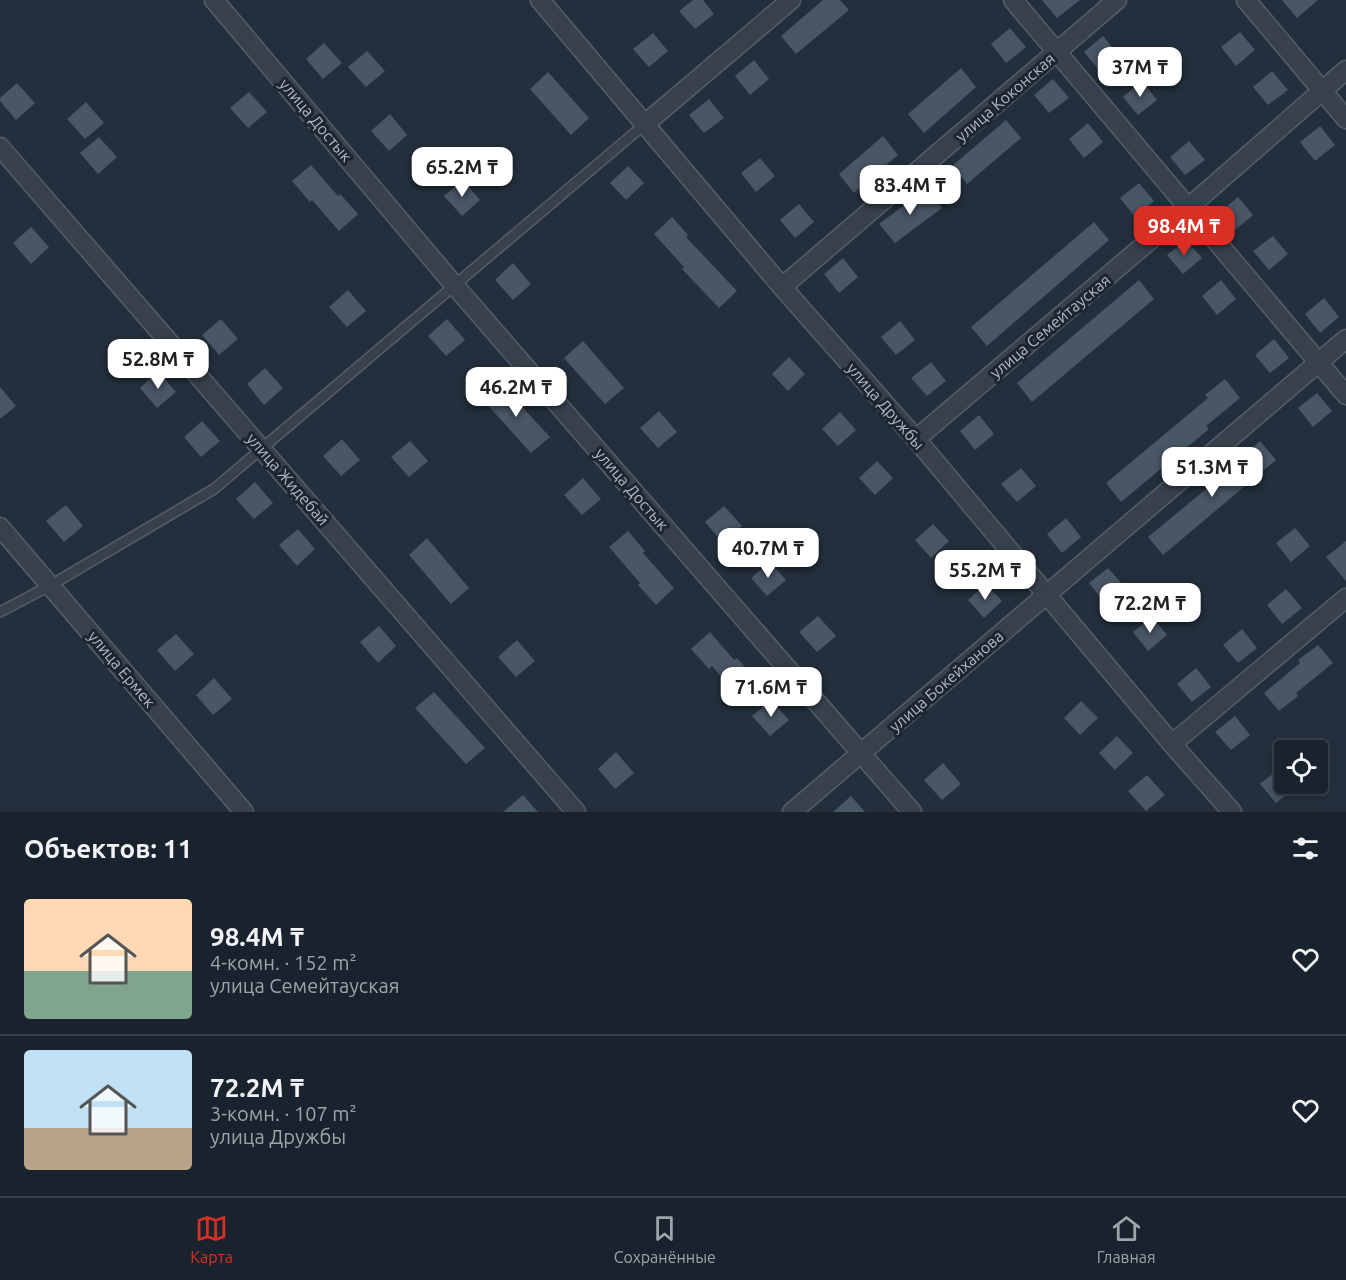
<!DOCTYPE html>
<html lang="ru">
<head>
<meta charset="utf-8">
<style>
	body { margin:0; font-family:Ubuntu,sans-serif; background:#232b35; color:#f1f3f6; height:100vh; display:flex; flex-direction:column; font-size:22px; white-space:nowrap }
	* { box-sizing:border-box; margin:0 }
	p { font-size:20px; color:#9fa4aa }
	.icon { flex:none; width:33px; height:33px; fill:none; stroke:currentColor; stroke-width:2; stroke-linecap:round; stroke-linejoin:round }
	.map { position:relative; height:812px; overflow:hidden }
	.panel { display:flex; flex-direction:column; background:#1a232d; flex:1 }
	.panel>* { flex:none }
	.controls { position:absolute; left:1274px; top:740px; display:grid; gap:12px }
	.controls a { display:grid; place-items:center; width:54px; height:54px; border-radius:6px; background:#1a232d; box-shadow:0 3px 9px #0003,0 0 0 2px #384049; font-size:30px }
	.price { position:absolute; translate:-50% -51px; padding:0 14px; border-radius:12px; background:#fff; color:#222; font-size:20px; line-height:39px; filter:drop-shadow(0 2px 3px #0008) }
	.price::after { content:''; position:absolute; left:50%; top:36px; width:18px; height:14px; margin-left:-9px; background:inherit; clip-path:polygon(0 0,100% 0,50% 100%) }
	.price.current { background:#d93025; color:#fff }
	ul { padding:0; list-style:none }
	li { display:flex; align-items:center; gap:18px; height:150px; padding:0 24px }
	li+li { border-top:2px solid #384049 }
	li span { display:grid; place-items:center; flex:none; width:168px; height:120px; border-radius:6px; color:#555 }
	li>.icon { margin-inline-start:auto }
	span .icon { width:72px; height:72px; fill:#fffc; stroke-width:1 }
	li b { font-size:26px }
	h2 { display:flex; justify-content:space-between; align-items:center; height:72px; padding:0 24px; font-size:26px }
	.menu { display:flex; justify-content:space-around; align-items:center; height:84px; border-top:2px solid #384049; background:#1a232d; font-size:16px; color:#9fa4aa }
	.menu a { display:grid; justify-items:center; gap:3px }
	.menu .current { color:#d93025 }
	.map>svg:first-child { display:block }
	.building { fill:#495665 }
	.lines { fill:none; stroke-linecap:round; stroke-linejoin:round }
	.lane-casing { stroke:#555e6a; stroke-width:12 }
	.street-casing { stroke:#555e6a; stroke-width:21 }
	.lane { stroke:#37414c; stroke-width:9 }
	.street { stroke:#37414c; stroke-width:18 }
	.labels { text-anchor:middle; dominant-baseline:central; stroke-width:6; stroke-linejoin:round; paint-order:stroke }
	.street-label { font-size:16px; fill:#b3bbc8; stroke:#1c2631 }
</style>
</head>
<body>
<div class="map">
<svg width="1346" height="812" viewBox="0 0 1346 812">
	<rect width="100%" height="100%" fill="#232f3c"/>
	<path class="building" d="M693,0H703L714,14L695,29L679,11Z
		M823,0H840L849,10L796,54L781,36Z
		M1042,0H1080L1057,18Z
		M1282,0H1318L1297,18Z
		M1010,28L1026,47L1006,63L991,44Z
		M1240,32L1255,50L1236,66L1221,47Z
		M653,33L668,51L649,67L633,49Z
		M1103,36L1118,54L1099,70L1084,52Z
		M324,43L342,63L323,79L306,59Z
		M367,51L385,71L366,87L348,67Z
		M754,60L769,79L750,95L735,76Z
		M961,68L976,87L924,133L908,114Z
		M1272,71L1288,90L1268,105L1253,87Z
		M548,72L589,118L571,135L530,89Z
		M1053,79L1069,98L1049,113L1034,95Z
		M1142,81L1157,100L1138,115L1123,97Z
		M17,83L35,103L16,120L0,101V98Z
		M249,92L267,112L248,128L230,108Z
		M709,99L724,118L704,133L689,115Z
		M86,102L104,123L85,139L67,119Z
		M390,114L407,135L389,151L371,131Z
		M1006,120L1021,138L967,184L952,166Z
		M1088,123L1103,142L1084,158L1069,139Z
		M1320,126L1335,145L1315,161L1300,142Z
		M883,136L898,155L854,193L839,174Z
		M99,137L117,157L98,174L80,153Z
		M1189,141L1205,160L1185,175L1170,157Z
		M760,158L775,176L756,192L741,173Z
		M311,165L338,196L340,194L358,214L339,231L312,200L310,202L292,181Z
		M628,166L644,183L626,200L610,183Z
		M463,180L480,200L462,216L444,196Z
		M1139,183L1154,201L1135,217L1120,198Z
		M926,189L942,208L895,243L879,224Z
		M1238,197L1253,215L1234,231L1219,213Z
		M799,204L814,222L795,238L780,220Z
		M672,217L688,235L686,237L737,291L719,308L682,269L684,267L654,234Z
		M1094,222L1109,240L987,346L971,327Z
		M31,227L49,247L31,264L13,243Z
		M1273,236L1288,254L1269,270L1253,251Z
		M1186,240L1202,258L1183,274L1167,255Z
		M843,258L858,277L839,293L824,274Z
		M513,263L531,284L513,300L495,280Z
		M1139,280L1154,299L1032,402L1017,383Z
		M1221,280L1236,299L1217,315L1202,296Z
		M348,290L366,311L347,327L329,307Z
		M1324,298L1339,317L1320,333L1305,314Z
		M221,319L238,339L219,355L202,335Z
		M447,319L465,340L446,356L428,336Z
		M900,321L915,340L896,355L881,337Z
		M1274,339L1289,358L1270,373L1255,355Z
		M583,341L624,388L605,404L564,358Z
		M789,357L805,374L788,391L772,374Z
		M931,362L946,381L927,396L911,378Z
		M265,368L283,388L264,405L247,384Z
		M158,371L176,392L157,408L140,388Z
		M1225,379L1240,398L1206,426L1209,429L1121,502L1106,483L1208,398L1205,395Z
		M500,383L550,437L531,453L482,399Z
		M0,387L16,406L0,419Z
		M1317,393L1332,411L1313,427L1298,408Z
		M659,411L677,432L658,448L640,428Z
		M840,412L856,430L838,446L822,429Z
		M979,415L994,434L975,450L960,431Z
		M202,421L220,441L201,457L184,437Z
		M342,439L360,460L341,476L323,456Z
		M410,441L428,461L409,477L391,457Z
		M1260,441L1276,460L1163,555L1148,537L1217,480Z
		M877,461L893,478L875,495L859,478Z
		M1021,468L1036,486L1017,502L1001,484Z
		M583,478L601,499L582,515L564,495Z
		M255,482L273,503L254,519L236,499Z
		M66,505L83,526L64,542L46,521Z
		M724,506L742,526L723,543L705,522Z
		M1066,518L1081,537L1062,553L1047,534Z
		M933,524L949,541L931,558L915,540Z
		M1295,528L1310,546L1291,562L1276,543Z
		M298,529L315,549L297,566L279,545Z
		M628,531L645,551L643,553L674,588L656,605L638,585L640,583L609,547Z
		M427,538L469,588L451,604L409,555Z
		M1346,541V581L1326,557Z
		M770,562L786,580L767,596L751,578Z
		M1108,568L1124,586L1104,602L1089,583Z
		M986,584L1002,601L984,618L968,600Z
		M1286,589L1302,608L1282,624L1267,605Z
		M818,616L836,636L817,652L799,632Z
		M1152,617L1167,635L1148,651L1133,632Z
		M379,626L396,646L378,663L360,642Z
		M1242,629L1257,648L1238,663L1223,645Z
		M710,632L734,660L737,658L755,678L736,694L712,666L709,669L691,649Z
		M176,634L194,654L175,671L157,650Z
		M517,640L535,661L516,677L498,657Z
		M1318,645L1333,663L1296,693L1298,696L1279,711L1264,693L1300,663L1298,660Z
		M1196,668L1211,687L1192,702L1177,684Z
		M214,678L232,699L213,715L196,695Z
		M434,692L485,748L466,764L415,708Z
		M771,700L789,720L770,736L752,716Z
		M1081,701L1098,718L1080,735L1064,718Z
		M1235,716L1250,735L1231,750L1215,732Z
		M1117,736L1133,753L1115,770L1099,753Z
		M616,752L634,773L615,789L598,769Z
		M943,763L961,784L942,800L924,780Z
		M1284,765V783H1300L1276,803L1260,784Z
		M1147,775L1165,795L1146,811L1128,791Z
		M523,795L538,812H503Z
		M851,796L865,812H833Z"/>
	<g class="lines">
		<defs>
			<path id="lane" d="M0,612L51,585L214,489L645,124"/>
			<path id="street" d="M214,0L455,286L912,812
				M540,0L782,287L916,439L1172,744L1232,812
				M1013,0L1346,395
				M1246,0L1346,119
				M645,124L791,0
				M0,147L576,812
				M782,287L1117,0
				M916,439L1189,207L1346,70
				M0,527L244,812
				M1172,744L1346,598
				M792,812L1346,339"/>
		</defs>
		<use href="#lane" class="lane-casing"/>
		<use href="#street" class="street-casing"/>
		<use href="#lane" class="lane"/>
		<use href="#street" class="street"/>
	</g>
	<g class="labels">
		<g class="street-label">
			<text transform="translate(1005 97) rotate(-41)">улица Коконская</text>
			<text transform="translate(316 120) rotate(50)">улица Достык</text>
			<text transform="translate(1050 326) rotate(-40)">улица Семейтауская</text>
			<text transform="translate(886 406) rotate(49)">улица Дружбы</text>
			<text transform="translate(288 479) rotate(49)">улица Жидебай</text>
			<text transform="translate(632 489) rotate(49)">улица Достык</text>
			<text transform="translate(122 669) rotate(50)">улица Ермек</text>
			<text transform="translate(946 681) rotate(-41)">улица Бокейханова</text>
		</g>
	</g>
</svg>
<div class="controls">
<a><svg class="icon" aria-label="locate" viewBox="0 0 24 24"><circle cx="12" cy="12" r="6"/><path d="M12 2v4M12 18v4M2 12h4M18 12h4"/></svg></a>
</div>
<b class="price" style="left:1140px;top:98px">37M ₸</b>
<b class="price" style="left:462px;top:198px">65.2M ₸</b>
<b class="price" style="left:910px;top:216px">83.4M ₸</b>
<b class="price current" style="left:1184px;top:257px">98.4M ₸</b>
<b class="price" style="left:158px;top:390px">52.8M ₸</b>
<b class="price" style="left:516px;top:418px">46.2M ₸</b>
<b class="price" style="left:1212px;top:498px">51.3M ₸</b>
<b class="price" style="left:768px;top:579px">40.7M ₸</b>
<b class="price" style="left:985px;top:601px">55.2M ₸</b>
<b class="price" style="left:1150px;top:634px">72.2M ₸</b>
<b class="price" style="left:771px;top:718px">71.6M ₸</b>
</div>
<section class="panel">
<h2>Объектов: 11<svg class="icon" aria-label="filters" viewBox="0 0 24 24"><path d="M4 7h16M4 17h16"/><circle cx="9" cy="7" r="2"/><circle cx="15" cy="17" r="2"/></svg></h2>
<ul>
<li><span style="background:linear-gradient(#ffd9b3 60%,#7fa58c 0)"><svg class="icon" aria-label="home" viewBox="0 0 24 24"><path d="M3 11l9-7 9 7M6 9v11h12V9"/></svg></span><div><b>98.4M ₸</b><p>4-комн. · 152 m²</p><p>улица Семейтауская</p></div><svg class="icon" aria-label="heart" viewBox="0 0 24 24"><path d="M12 20l-8-8c-3-5 5-10 8-4 3-6 11-1 8 4z"/></svg></li>
<li><span style="background:linear-gradient(#bfe0f5 65%,#b9a48a 0)"><svg class="icon" aria-label="home" viewBox="0 0 24 24"><path d="M3 11l9-7 9 7M6 9v11h12V9"/></svg></span><div><b>72.2M ₸</b><p>3-комн. · 107 m²</p><p>улица Дружбы</p></div><svg class="icon" aria-label="heart" viewBox="0 0 24 24"><path d="M12 20l-8-8c-3-5 5-10 8-4 3-6 11-1 8 4z"/></svg></li>
</ul>
</section>
<nav class="menu">
<a class="current"><svg class="icon" aria-label="map" viewBox="0 0 24 24"><path d="M3 6l6-2 6 2 6-2v14l-6 2-6-2-6 2zM9 4v14M15 6v14"/></svg>Карта</a>
<a><svg class="icon" aria-label="saved" viewBox="0 0 24 24"><path d="M7 4h10v16l-5-4-5 4z"/></svg>Сохранённые</a>
<a><svg class="icon" aria-label="home" viewBox="0 0 24 24"><path d="M3 11l9-7 9 7M6 9v11h12V9"/></svg>Главная</a>
</nav>
</body>
</html>
